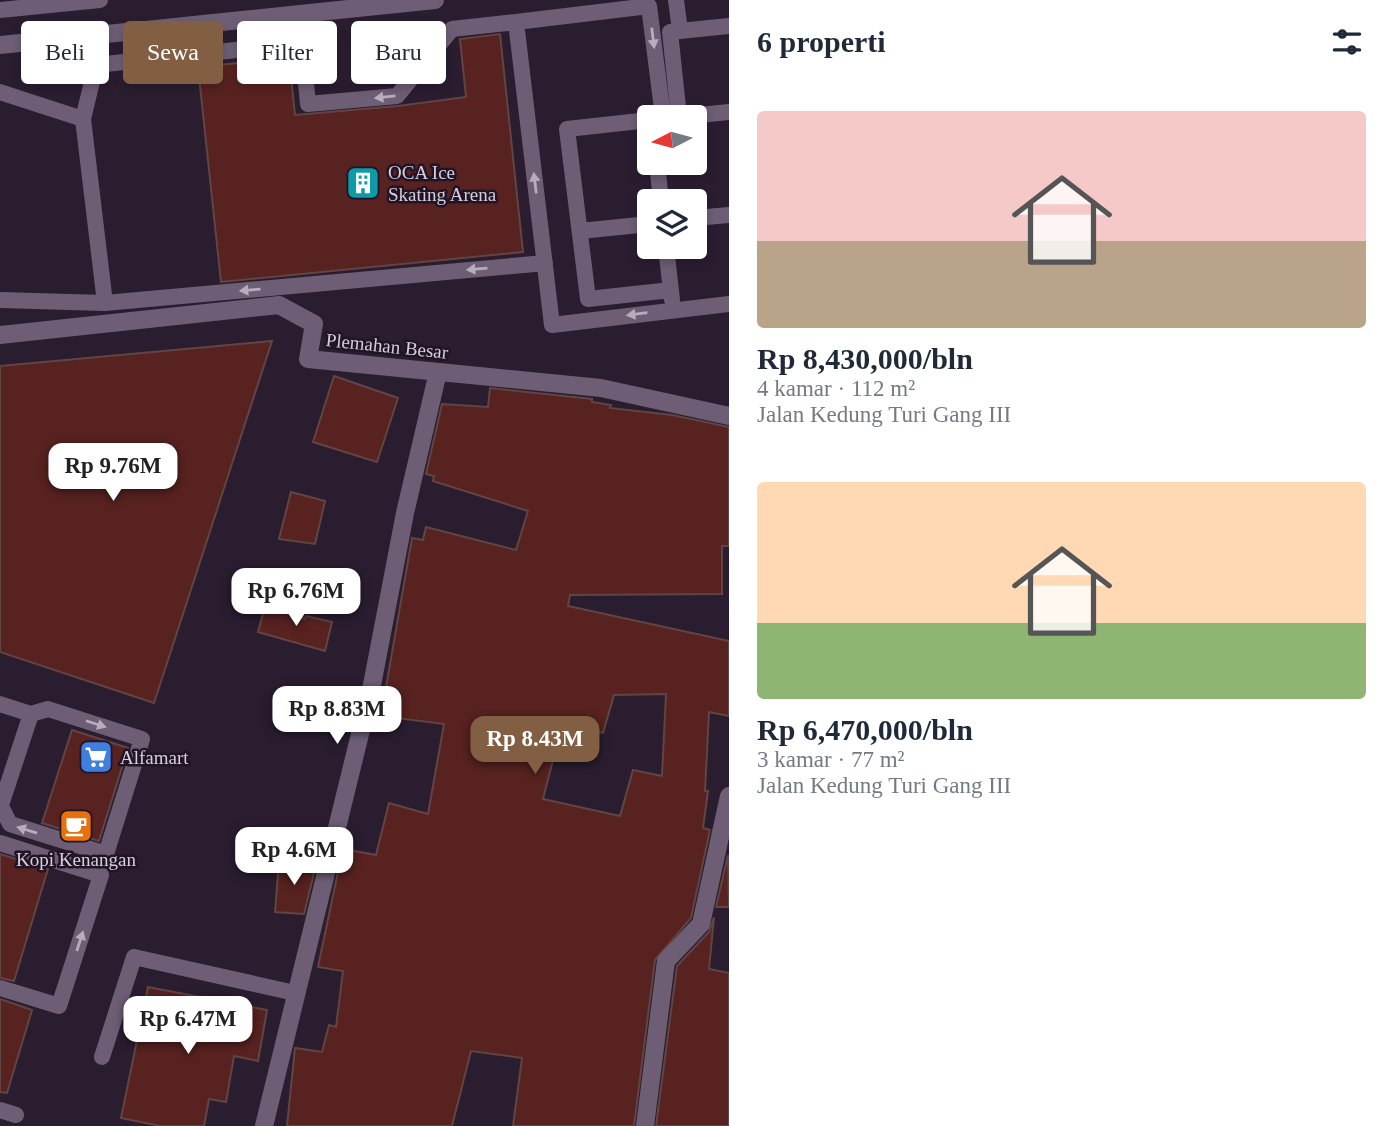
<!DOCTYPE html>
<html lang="id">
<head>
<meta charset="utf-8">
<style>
	body { margin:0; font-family:"Times New Roman",serif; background:#f2f2f3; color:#1f2937; height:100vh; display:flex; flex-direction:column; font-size:26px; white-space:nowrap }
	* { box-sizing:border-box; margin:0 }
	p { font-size:23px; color:#747a83 }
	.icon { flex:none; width:38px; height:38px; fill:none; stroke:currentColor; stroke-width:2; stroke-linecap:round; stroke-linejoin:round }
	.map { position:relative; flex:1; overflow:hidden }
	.sheet { display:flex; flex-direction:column; background:#fff; width:665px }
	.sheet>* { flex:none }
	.hud { position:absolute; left:21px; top:21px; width:602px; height:63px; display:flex; gap:14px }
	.needle { width:46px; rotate:264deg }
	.fabs { position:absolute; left:637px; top:105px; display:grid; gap:14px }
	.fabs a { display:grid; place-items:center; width:70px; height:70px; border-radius:7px; background:#fff; box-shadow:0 4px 10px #0003; font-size:35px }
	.price { position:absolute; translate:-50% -60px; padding:0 16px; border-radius:14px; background:#fff; color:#222; font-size:23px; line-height:46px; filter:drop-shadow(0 2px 4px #0008) }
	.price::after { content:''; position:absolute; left:50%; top:42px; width:21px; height:16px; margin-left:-10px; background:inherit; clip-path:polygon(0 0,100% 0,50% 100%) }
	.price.active { background:#825e43; color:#fff }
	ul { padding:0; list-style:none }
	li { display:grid; align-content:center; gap:14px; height:371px; padding:0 28px }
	li span { display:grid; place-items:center; height:217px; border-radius:7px; color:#555 }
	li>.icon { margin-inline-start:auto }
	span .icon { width:126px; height:126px; fill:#fffc; stroke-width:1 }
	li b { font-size:30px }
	h2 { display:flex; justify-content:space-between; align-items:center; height:84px; padding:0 28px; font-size:30px }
	.pill { padding:0 24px; border-radius:7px; background:#fff; box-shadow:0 4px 10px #0003; font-size:24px; line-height:63px }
	.pill.active { background:#825e43; color:#fff }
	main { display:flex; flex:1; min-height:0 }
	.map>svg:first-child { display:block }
	.building { fill:#572220; stroke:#614543; stroke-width:2; fill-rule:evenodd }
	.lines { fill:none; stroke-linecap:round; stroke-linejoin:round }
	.lane { stroke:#6d5e75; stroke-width:16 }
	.street { stroke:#6d5e75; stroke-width:18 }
	.oneway { fill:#b7adbd }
	.labels { text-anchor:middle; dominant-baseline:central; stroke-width:5; stroke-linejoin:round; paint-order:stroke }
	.poi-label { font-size:19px; fill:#d7cfdc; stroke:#201426; text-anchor:start }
	.street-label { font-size:19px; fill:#d7cfdc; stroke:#201426 }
</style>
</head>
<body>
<main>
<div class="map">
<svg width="729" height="1126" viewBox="0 0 729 1126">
	<rect width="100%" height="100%" fill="#2a1d30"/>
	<path class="building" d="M500,34L523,252L221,282L198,67L289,58L295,115L398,106L466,97L460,39Z
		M272,341L154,703L0,652V366Z
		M334,376L398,398L377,462L313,442Z
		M490,388L592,399V402L611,405L610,408L672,415L729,427V546H722V594L570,595L568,606L729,641V716L709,712L705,791H708L703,828L710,830L691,918L655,960L634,1126H513L522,1058L471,1051L452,1126H287L295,1048L322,1052L329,1025L336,1027L343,971L318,967L339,867H346L349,850L376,855L389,803L428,814L444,724L381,716L412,538L423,540L426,527L516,550L528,511L433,481L434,476L426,474L442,404L488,407ZM666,694L662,776L633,770L620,816L543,799L563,721L603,733L614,695Z
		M291,492L325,501L315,544L279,539Z
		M265,606L305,619L306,616L332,622L325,651L258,632Z
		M72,730L128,748L99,841L42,823Z
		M0,854L48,869L14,981L0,978Z
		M728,855L729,907H716Z
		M279,862L316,865L304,914L275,912Z
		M714,917L709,969L729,973V1126H656L677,966L709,932Z
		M148,987L267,1010L258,1061L234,1056L226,1102L209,1099L204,1126H160L121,1118Z
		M0,999L32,1010L7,1093L0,1092Z"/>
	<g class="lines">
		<path class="lane" d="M676,0L680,31
			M0,10L100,0
			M516,22L649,6L663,117
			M0,92L83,119L105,303L0,300
			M679,117L670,32L729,26
			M679,117L729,112
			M83,119L96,65L302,43L308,104L397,96L452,29L516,22L552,325L729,304
			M649,120L567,129L588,299L671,290
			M657,163L661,201
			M695,218L729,215
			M580,231L649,224
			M666,247L672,300
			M105,303L545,263
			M0,704L31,714L0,808
			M2,808L10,824L106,854L142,739L48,709L31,714
			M0,843L101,875L59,1006L0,988
			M102,1057L134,957L295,993
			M0,1110L16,1115"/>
		<path class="street" d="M0,45L435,0
			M0,335L279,305L314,324L308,359L601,388L729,416
			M264,1126L372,685L405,513L438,372
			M645,1126L666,961L701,924L729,796"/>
	</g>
	<defs><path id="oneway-solid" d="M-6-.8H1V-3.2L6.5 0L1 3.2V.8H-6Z" transform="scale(1.75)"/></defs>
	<g class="oneway">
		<use href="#oneway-solid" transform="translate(653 38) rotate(83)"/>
		<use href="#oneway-solid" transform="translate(385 97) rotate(174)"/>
		<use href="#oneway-solid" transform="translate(535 183) rotate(-97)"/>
		<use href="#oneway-solid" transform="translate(477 269) rotate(175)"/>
		<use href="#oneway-solid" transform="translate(250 290) rotate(175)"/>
		<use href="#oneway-solid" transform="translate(637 314) rotate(173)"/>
		<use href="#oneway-solid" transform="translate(96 724) rotate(18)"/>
		<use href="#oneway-solid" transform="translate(27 830) rotate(-163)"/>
		<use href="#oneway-solid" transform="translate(80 941) rotate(-72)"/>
	</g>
	<defs>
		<symbol id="building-square" viewBox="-11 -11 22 22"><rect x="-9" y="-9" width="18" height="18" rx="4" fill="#0f9aa8" stroke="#201426"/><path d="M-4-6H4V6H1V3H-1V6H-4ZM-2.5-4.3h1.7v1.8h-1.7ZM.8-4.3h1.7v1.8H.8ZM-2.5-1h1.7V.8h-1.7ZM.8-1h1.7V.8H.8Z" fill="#fff"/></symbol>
		<symbol id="supermarket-square" viewBox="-11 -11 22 22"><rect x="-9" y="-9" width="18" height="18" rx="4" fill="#3f7fe0" stroke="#201426"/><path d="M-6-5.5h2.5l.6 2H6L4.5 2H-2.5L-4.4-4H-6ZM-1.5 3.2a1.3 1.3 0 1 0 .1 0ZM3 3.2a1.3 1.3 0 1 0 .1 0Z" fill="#fff"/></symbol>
		<symbol id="cafe-square" viewBox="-11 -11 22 22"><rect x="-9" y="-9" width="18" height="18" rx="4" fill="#e8710a" stroke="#201426"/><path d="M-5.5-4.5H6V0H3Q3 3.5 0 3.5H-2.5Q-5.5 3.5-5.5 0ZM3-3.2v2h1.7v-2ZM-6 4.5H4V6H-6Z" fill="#fff"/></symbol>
	</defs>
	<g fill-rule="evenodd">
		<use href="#building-square" x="344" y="164" width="38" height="38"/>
		<use href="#supermarket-square" x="77" y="738" width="38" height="38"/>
		<use href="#cafe-square" x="57" y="807" width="38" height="38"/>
	</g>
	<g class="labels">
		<g class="poi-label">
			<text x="388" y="172">OCA Ice<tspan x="388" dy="22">Skating Arena</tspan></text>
			<text x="120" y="757">Alfamart</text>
			<text x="76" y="859" text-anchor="middle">Kopi Kenangan</text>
		</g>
		<g class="street-label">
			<text transform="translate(387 346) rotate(6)">Plemahan Besar</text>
		</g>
	</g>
</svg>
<div class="fabs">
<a><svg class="needle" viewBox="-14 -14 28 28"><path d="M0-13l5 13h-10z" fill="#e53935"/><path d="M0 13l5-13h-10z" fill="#747a83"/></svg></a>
<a><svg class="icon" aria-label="layers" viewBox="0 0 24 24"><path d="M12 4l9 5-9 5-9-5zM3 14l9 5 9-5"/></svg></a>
</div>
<b class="price" style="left:113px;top:503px">Rp 9.76M</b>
<b class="price" style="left:296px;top:628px">Rp 6.76M</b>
<b class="price" style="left:337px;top:746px">Rp 8.83M</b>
<b class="price active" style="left:535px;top:776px">Rp 8.43M</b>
<b class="price" style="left:294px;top:887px">Rp 4.6M</b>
<b class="price" style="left:188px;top:1056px">Rp 6.47M</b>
<div class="hud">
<a class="pill">Beli</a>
<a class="pill active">Sewa</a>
<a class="pill">Filter</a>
<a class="pill">Baru</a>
</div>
</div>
<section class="sheet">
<h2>6 properti<svg class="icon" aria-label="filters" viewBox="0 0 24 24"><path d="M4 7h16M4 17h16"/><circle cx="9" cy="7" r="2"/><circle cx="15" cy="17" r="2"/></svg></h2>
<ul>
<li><span style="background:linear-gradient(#f6c9c9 60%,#b9a48a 0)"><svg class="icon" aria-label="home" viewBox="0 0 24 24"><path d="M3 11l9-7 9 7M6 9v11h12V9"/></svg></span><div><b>Rp 8,430,000/bln</b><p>4 kamar · 112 m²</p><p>Jalan Kedung Turi Gang III</p></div></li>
<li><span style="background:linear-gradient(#ffd9b3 65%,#8fb573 0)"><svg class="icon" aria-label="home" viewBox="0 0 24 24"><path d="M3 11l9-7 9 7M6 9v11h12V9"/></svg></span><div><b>Rp 6,470,000/bln</b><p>3 kamar · 77 m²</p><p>Jalan Kedung Turi Gang III</p></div></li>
</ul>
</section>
</main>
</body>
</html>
